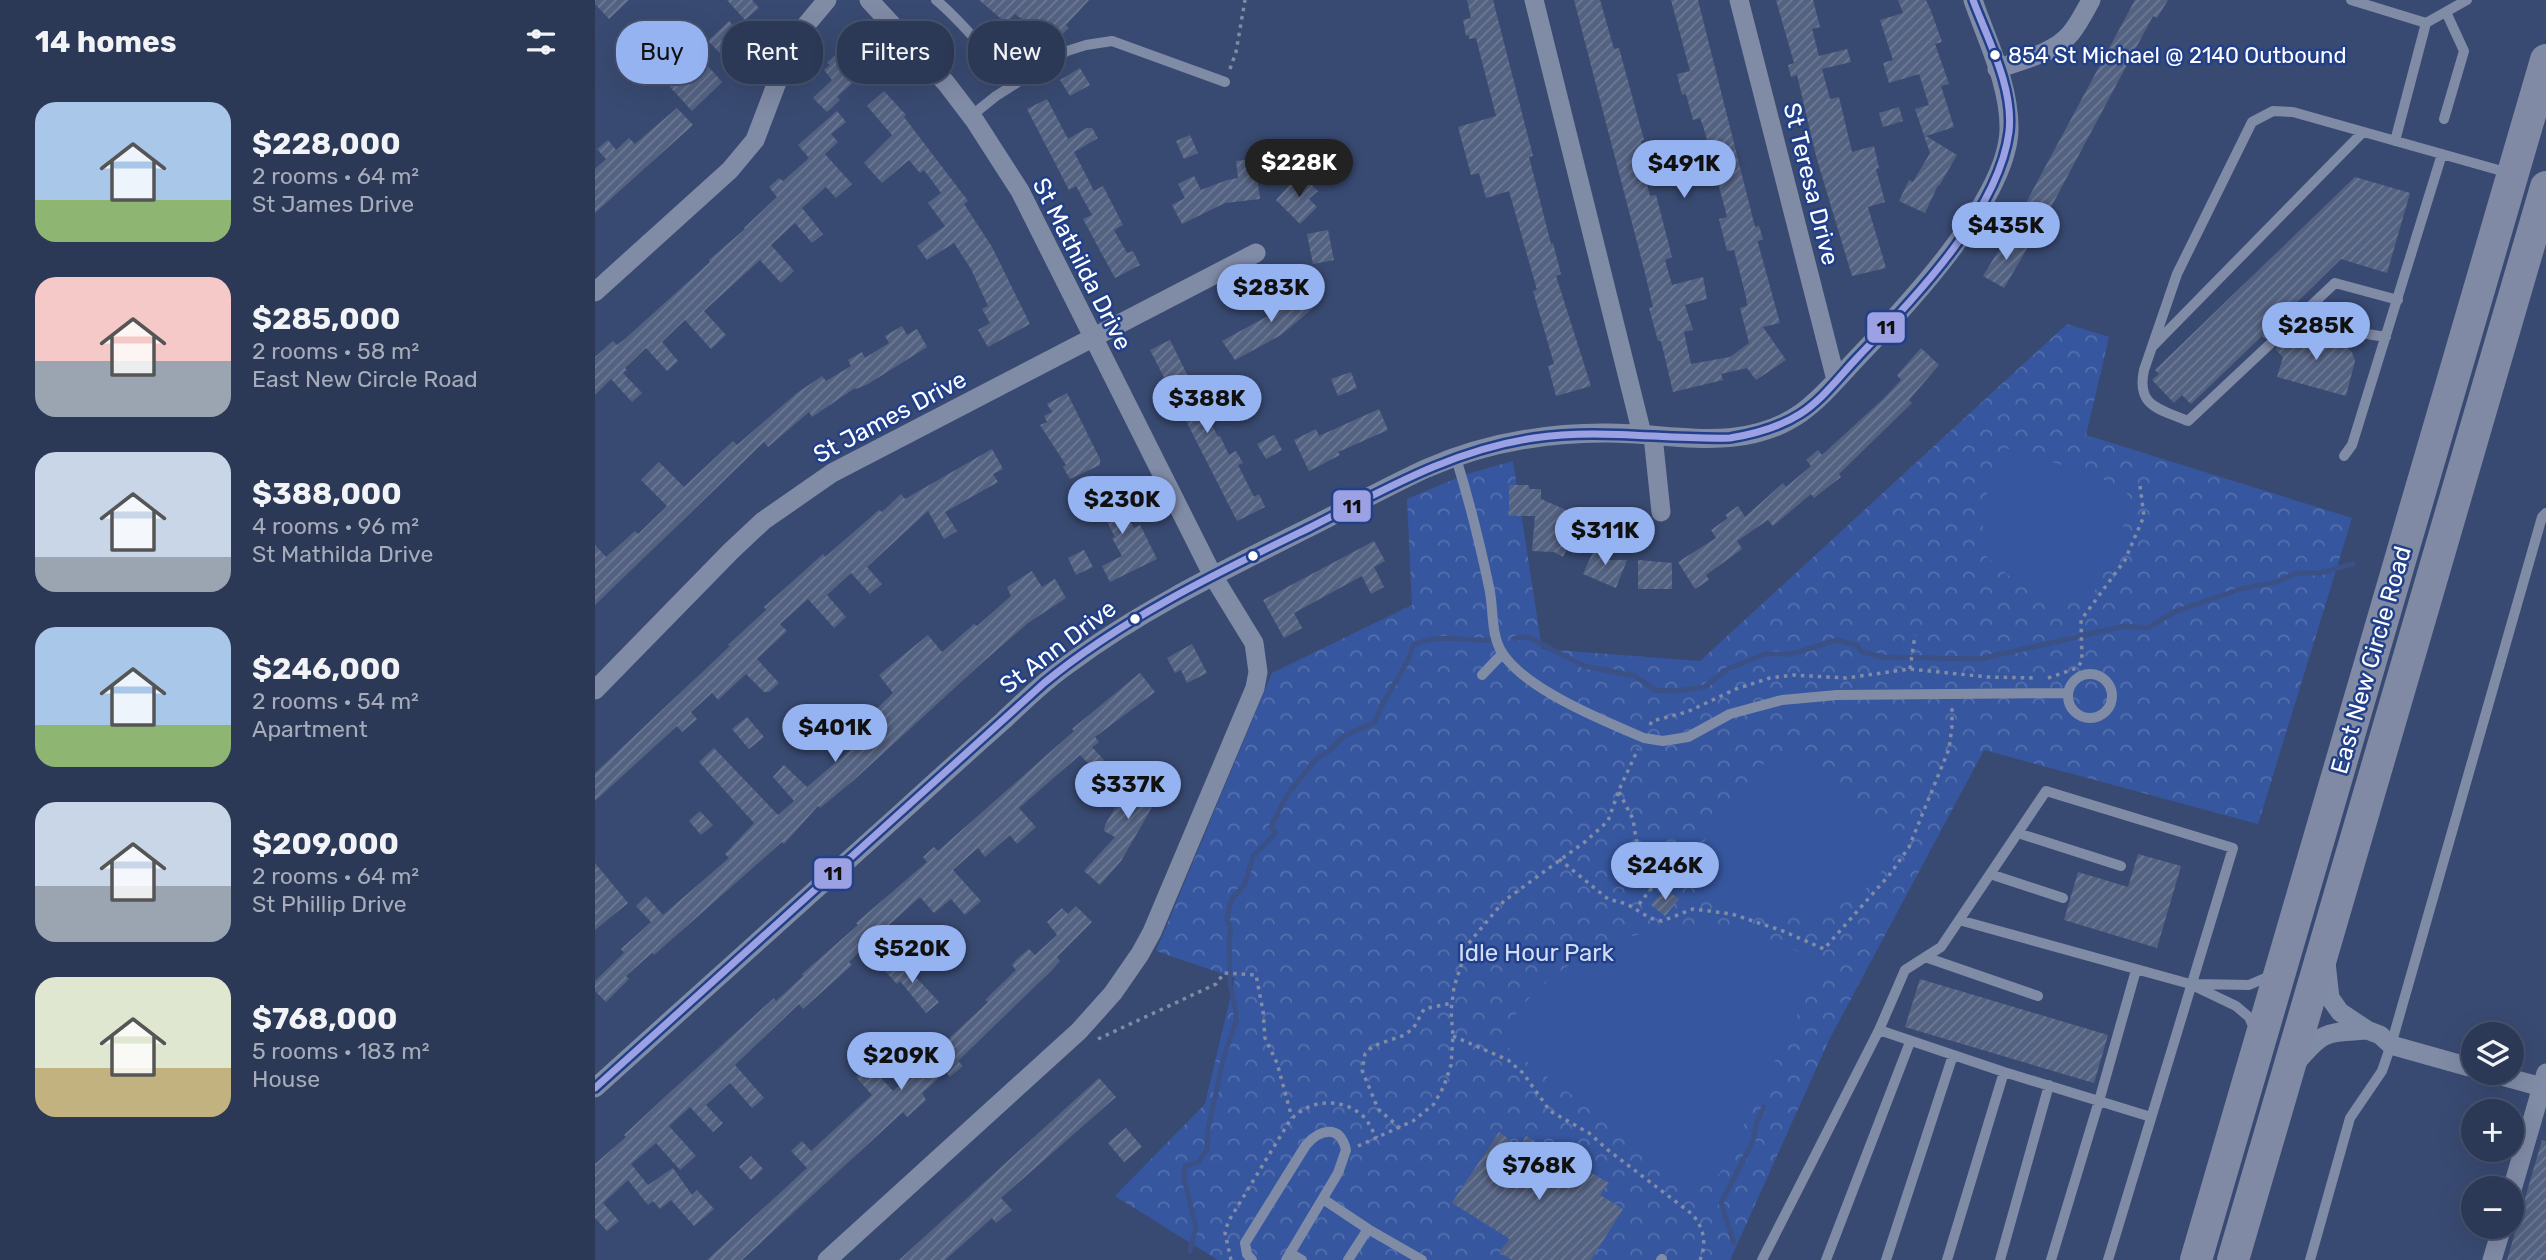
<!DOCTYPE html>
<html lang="en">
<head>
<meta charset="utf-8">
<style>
	body { margin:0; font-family:Rubik,sans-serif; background:#333f5c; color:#f1f3f6; height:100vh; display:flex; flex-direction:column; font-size:26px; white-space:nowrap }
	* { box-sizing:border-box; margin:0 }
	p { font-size:23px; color:#a6acb9 }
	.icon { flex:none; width:38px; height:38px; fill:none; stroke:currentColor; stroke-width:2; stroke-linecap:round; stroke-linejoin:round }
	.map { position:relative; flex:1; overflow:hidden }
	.panel { display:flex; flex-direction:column; background:#2b3856; width:595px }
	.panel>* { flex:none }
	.top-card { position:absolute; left:21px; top:21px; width:665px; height:63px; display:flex; gap:14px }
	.tools { position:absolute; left:1866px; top:1022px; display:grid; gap:14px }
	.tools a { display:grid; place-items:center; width:63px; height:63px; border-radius:50%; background:#2b3856; box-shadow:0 7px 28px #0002,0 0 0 2px #47526c; font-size:35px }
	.price { position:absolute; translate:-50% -60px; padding:0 16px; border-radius:24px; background:#95b2f1; color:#111; font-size:23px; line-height:46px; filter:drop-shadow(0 2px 4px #0008) }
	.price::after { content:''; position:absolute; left:50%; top:42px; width:21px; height:16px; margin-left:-10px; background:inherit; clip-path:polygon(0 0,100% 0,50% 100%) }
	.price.selected { background:#222; color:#fff }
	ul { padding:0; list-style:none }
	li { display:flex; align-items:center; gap:21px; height:175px; padding:0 35px }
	li span { display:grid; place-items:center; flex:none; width:196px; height:140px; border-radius:21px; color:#555 }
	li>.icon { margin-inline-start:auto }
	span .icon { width:84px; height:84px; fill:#fffc; stroke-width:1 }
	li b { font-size:30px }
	h2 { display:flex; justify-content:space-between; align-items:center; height:84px; padding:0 35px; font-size:30px }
	.pill { padding:0 24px; border-radius:28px; background:#2b3856; box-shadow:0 7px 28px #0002,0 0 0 2px #47526c; font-size:24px; line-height:63px }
	.pill.selected { background:#95b2f1; color:#111 }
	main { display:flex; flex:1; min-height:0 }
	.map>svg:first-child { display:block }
	.forest { fill:url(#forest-crowns) }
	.pitch { fill:#36579f }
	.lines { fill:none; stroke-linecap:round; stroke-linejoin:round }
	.stream { stroke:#3b5085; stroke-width:5 }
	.building { fill:url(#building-hatch) }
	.path { stroke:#808ba6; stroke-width:3.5; stroke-dasharray:3.5 5; stroke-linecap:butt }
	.service { stroke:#808ba6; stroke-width:10 }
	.minor { stroke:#808ba6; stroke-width:19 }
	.trunk { stroke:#808aa5; stroke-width:32 }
	.bus-1-casing { stroke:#224089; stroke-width:12 }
	.bus-1 { stroke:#9ca1e3; stroke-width:7 }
	.bus-dot { fill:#fff; stroke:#224089; stroke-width:2.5 }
	.labels { text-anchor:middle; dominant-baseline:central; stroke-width:5; stroke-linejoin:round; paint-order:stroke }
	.bus-label { font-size:22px; fill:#fff; stroke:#224089; text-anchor:start }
	.street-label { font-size:24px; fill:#fff; stroke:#224089 }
	.park-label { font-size:24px; fill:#d2def8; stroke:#224089 }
	.line-badge { stroke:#224089; stroke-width:2.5 }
	.pale-badge-label { font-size:19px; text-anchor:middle; font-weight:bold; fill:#111 }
</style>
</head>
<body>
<main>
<section class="panel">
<h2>14 homes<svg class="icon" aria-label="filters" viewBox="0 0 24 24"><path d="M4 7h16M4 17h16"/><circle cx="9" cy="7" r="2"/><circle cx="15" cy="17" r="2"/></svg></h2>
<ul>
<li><span style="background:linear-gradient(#a9c7e8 70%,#8fb573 0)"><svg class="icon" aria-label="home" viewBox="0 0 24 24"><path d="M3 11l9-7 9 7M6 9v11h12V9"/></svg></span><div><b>$228,000</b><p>2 rooms · 64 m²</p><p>St James Drive</p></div></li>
<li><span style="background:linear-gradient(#f6c9c9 60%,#9aa5b1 0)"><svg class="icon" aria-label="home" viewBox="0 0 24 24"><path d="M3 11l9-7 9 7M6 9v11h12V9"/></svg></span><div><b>$285,000</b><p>2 rooms · 58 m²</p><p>East New Circle Road</p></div></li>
<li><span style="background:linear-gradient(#c9d6e8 75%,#9aa5b1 0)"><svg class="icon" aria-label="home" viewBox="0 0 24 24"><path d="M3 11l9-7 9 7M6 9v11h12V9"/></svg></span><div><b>$388,000</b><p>4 rooms · 96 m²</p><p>St Mathilda Drive</p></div></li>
<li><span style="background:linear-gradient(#a9c7e8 70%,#8fb573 0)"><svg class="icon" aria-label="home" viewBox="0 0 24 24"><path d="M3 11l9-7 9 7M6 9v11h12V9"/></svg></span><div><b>$246,000</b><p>2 rooms · 54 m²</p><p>Apartment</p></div></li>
<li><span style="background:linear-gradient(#c9d6e8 60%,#9aa5b1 0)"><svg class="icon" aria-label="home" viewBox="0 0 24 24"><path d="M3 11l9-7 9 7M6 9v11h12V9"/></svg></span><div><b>$209,000</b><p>2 rooms · 64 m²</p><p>St Phillip Drive</p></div></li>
<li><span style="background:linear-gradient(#dfe7d0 65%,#c2b280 0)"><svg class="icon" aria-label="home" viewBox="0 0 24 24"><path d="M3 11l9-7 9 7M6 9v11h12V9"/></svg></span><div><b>$768,000</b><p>5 rooms · 183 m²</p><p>House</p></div></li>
</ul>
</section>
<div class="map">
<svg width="1951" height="1260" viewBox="0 0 1951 1260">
	<defs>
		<pattern id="forest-crowns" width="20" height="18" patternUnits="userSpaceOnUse" patternTransform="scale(1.75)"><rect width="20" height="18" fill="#36579f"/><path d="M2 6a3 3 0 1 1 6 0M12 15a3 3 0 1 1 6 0" fill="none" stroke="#5470ad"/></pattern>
		<pattern id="building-hatch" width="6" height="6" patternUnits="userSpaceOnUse" patternTransform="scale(1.75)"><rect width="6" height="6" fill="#546282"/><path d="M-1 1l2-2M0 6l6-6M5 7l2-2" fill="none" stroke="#6e7a95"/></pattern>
	</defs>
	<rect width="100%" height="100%" fill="#394a72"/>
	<path class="forest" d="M1472,324L1514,337L1491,435L1757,518L1663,824L1389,750L1235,1038L1135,1260H623L520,1196L610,1104L640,978L561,951L677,673L817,605L812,499L869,475L918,461L947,649L1105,661Z"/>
	<path class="pitch" d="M1410,448L1497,474L1531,491L1537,507L1493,605C1448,599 1423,587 1390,555C1384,508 1391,490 1410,448Z
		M1199,751L1247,793L1303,852C1289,867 1276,887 1258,898C1204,933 1129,915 1084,875L1177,753Z
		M1107,929H1133L1173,938L1228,963L1124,1175L1094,1182L903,1040C932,990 977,956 1032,938C1055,930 1082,930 1107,929Z"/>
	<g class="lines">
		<path class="stream" d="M920,638L933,637L989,666L1040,676L1060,690L1081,691L1109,687L1133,669L1170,654H1197L1242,640L1261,645L1267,652L1288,657L1385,659L1529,626L1553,628L1579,612L1646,589L1681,582L1702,573H1725L1758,564
			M1139,1243L1126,1203L1158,1141L1162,1121L1169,1107
			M595,1251L601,1227L589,1179L590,1166L604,1162L612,1149L613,1129L628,1060L642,1018L635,984L634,937L636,930L632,918L636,900L650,884L658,856L681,833L676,827L692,795L721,759L735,750L749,736L780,722C789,694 811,673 818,645C846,632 870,642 899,640"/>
	</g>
	<path class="building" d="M0,0H34L14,19L0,4Z
		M132,0H157L164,8L150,20Z
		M384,0H494L471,25L474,28L458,43L420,14L411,23Z
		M872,0H898L938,156L934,157L956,244L958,243L966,274L961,276L996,386L961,396L953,366L959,364L938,291L942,290L914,191L891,198L884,173L876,175L863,127L901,116L881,38L874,39V35L871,36L868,20L876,18Z
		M979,0H1005L1019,49L1024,48L1049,140L1046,141L1052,165L1047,166L1055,196L1061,195L1077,257L1070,260L1077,285L1108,277L1112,299L1090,305L1098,330L1089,332L1096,364L1135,357L1154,343L1145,308L1152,306L1151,297L1139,250L1132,251L1124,219L1132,217L1109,129L1105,118L1098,120L1091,94L1087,95L1082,74L1095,71L1076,0H1103L1160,227L1164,226L1168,239L1163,241V243L1185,323L1168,327L1191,360L1161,380L1152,368L1126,374L1128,380L1078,392L1066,341H1063L1054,308L1058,307L1049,269Z
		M1181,0H1218L1225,27L1217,29L1224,56L1252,49L1256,62L1227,69L1235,99L1244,97L1257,152L1279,146L1284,168L1281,169L1290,202L1273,207L1291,268L1257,276L1221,156L1202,75L1196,77L1193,65L1199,63Z
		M1303,0H1331L1336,11L1347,42L1340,44L1354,84L1346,86L1359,127L1331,136L1362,155L1344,186L1343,185L1330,213L1304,201L1314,180L1318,182L1335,153L1320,109L1334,105L1324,74L1294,83L1288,63L1298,60L1285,20L1308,13Z
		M1540,0H1573L1562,18L1558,16L1447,224L1426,212Z
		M134,21L149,37L129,57L113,41Z
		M250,46L272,70L242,97L245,100L232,112L218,98L237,80L229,70L235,65L232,63Z
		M66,55L86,77L93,70L99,76L112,65L127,82L97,111L55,65Z
		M485,68L495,85L475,96L465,80Z
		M289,91L311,115L309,117L373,201L369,204L397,247L435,324L393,347L383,330L395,323L387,309L393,306L376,269L359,243L332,260L322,246L350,226L333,203L346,193L329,170L325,173L314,160L287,183L269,163L297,135L272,106Z
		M452,99L473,139L492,128H497L503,138L479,152L499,191L508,186L528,225L519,230L532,253L538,251L545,265L520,278L488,219L497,215L481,186L474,190L432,109Z
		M1304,107L1308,121L1288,127L1284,113Z
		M82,108L98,125L0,213V169L11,159L2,149L13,140L21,150L34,138L40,144Z
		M242,111L251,122L236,134L243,142L230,154L257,184L241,198L231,187L207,208L228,234L217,243L200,223L176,245L199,271L186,283L165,260L109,311L131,335L116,349L90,320L67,342L83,361L72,371L51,348L30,368L32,370L28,373L47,393L37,402L16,379L0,395V357L18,341L22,345L31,338L115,262L114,260L150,229L149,228L182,197L174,187L184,178L188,181L214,158L203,145Z
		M595,135L603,153L589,159L581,141Z
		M660,159L665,199L630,203L587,224L577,205L590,198L583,184L599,176L606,190L632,180L643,178L641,161Z
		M705,173L723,191L714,199L722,207L705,224L681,200Z
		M1760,177L1815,193L1792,273L1746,259L1693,311L1696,314L1670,339L1667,336L1596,404L1587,395L1579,403L1557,380L1564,374L1560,370Z
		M733,230L739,260L718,264L712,234Z
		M1413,235L1433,247L1409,288L1388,276Z
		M707,285L723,304L686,335L640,360L627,341L682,311L680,308Z
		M1706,325L1718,337L1750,346L1757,352L1760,361L1751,396L1682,377L1688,357L1680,349Z
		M307,326L312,335L322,329L332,347L273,384L261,389L260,388L217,417L214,412L173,447L169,442L0,605V545L11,557L40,531L43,534L72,506L46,480L64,462L89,487L138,441L142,445L202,393L227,376L231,381L256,366L253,360L267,352L270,358L294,343L290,336Z
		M575,340L623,437L625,436L634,455L641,451L648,463L643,465L659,497L664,494L670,507L642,521L555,350Z
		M1326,348L1344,365L1314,400L1317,403L1244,474L1246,477L1233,487L1219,498L1216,494L1178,526L1173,520L1142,541L1147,549L1111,575L1114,580L1100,589L1083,562L1121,538L1116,530L1133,518L1130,515L1143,506L1150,517L1188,483L1191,487L1216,466L1211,460L1223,450L1227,455L1288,399L1306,380L1302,375Z
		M756,372L762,388L743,396L736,379Z
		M472,393L505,459V465L475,479L468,467L471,465L445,425L452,422L449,416L457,412L452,404Z
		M784,409L793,430L743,452L745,455L714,471L699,440L721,429L724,436Z
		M679,435L687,450L671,459L662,444Z
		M397,449L408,469L398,474L403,482L350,512L362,531L349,539L333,511L272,567L287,584L275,594L256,573L232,595L251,617L239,628L213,599L185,624L192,631L162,659L184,683L174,692H169L151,674L123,700L117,693L96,712L102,719L87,732L82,726L0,801V773L135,646L133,645L171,610L169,607L228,554L230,557L284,510L287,512L306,494L310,499Z
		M914,485H933L935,489H946V499L987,517L968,557L959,552L937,551L940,516H914Z
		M518,487L539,528L545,525L562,559L515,582L507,566L527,556L517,538L520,537L507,512L499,516L492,502Z
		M779,541L790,561L779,567L789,587L776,594L767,576L699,613L707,628L689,638L668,600Z
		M1001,545L1018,552L1014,560H1032L1021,588L988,574Z
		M489,550L498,567L481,575L473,558Z
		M1043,560L1077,563V589H1043Z
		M437,571L447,587L460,579L471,598L433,623L388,662L259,780L225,808L223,806L189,844L187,842L59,955L57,953L31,976L34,979L11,1002L0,991V981L29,953L26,949L56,922L41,906L51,896L68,915L134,858L130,854L159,823L104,762L119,748L183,815L199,801L178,777L189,765L212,787L279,730L270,720L298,693L284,675L333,635L347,652L379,624L382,626L416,596L412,587Z
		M597,644L612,673L592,683L586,670L580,673L572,658Z
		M545,673L560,692L500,737L504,742L497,747L509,760L500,770L485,755L424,808L441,827L422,844L415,835L390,857L383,848L358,870L386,901L370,915L356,899L339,913L325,897L264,952L254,962L257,965L208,1009L204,1004L140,1065L169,1098L157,1108L135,1083L111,1105L128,1123L118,1132L95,1107L74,1126L101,1156L85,1170L61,1143L36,1164L53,1185L78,1168L97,1195L102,1190L119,1209L99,1226L76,1200L65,1209L58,1201L53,1205L33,1180L8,1203L24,1221L12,1231L0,1218V1164L31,1137L29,1135L73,1094L179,998L181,1001L208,976L207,974L263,925L261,923L332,862L328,857L339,847L343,851L479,731L477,729Z
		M152,717L169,737L154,749L137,729Z
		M557,761L575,769L564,795L526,861L505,885L489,871L520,837L509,831L510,825L524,801L528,803L538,779L547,783Z
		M105,811L118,825L106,835L94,821Z
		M1543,854L1586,866L1562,948L1469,920L1483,872L1533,887Z
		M0,863L33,903L0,930Z
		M1070,888L1084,899L1070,916L1056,905Z
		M481,906L497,922L462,957L465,961L456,971L363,1061L368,1066L355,1077L351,1072L327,1093L331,1100L312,1117L308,1112L147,1260H112L212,1168L196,1151L207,1141L216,1151L277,1095L261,1077L274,1065L298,1091L393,1002L390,1000L421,970L417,965L422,959L434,949L440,955L462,935L452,922L467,908L473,914Z
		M303,958L344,1002L331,1013L305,981L302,984L290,971Z
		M1325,979L1513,1035L1499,1083L1310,1027Z
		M504,1078L521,1097L406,1198L417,1210L401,1223L397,1218L350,1260H304Z
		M531,1128L547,1147L529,1162L513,1143Z
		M904,1132L925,1147L931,1136L1014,1183L1005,1195L1028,1209L996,1260H917L904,1252L915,1239L857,1203Z
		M1947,1140L1951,1141V1260H1912Z
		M156,1156L168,1169L156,1180L144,1167Z"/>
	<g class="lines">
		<path class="path" d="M635,69L641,52L650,0
			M1315,669L1320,635
			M1453,678L1482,668L1487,661L1486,620L1530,560L1549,516L1545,486
			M1055,725L1057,721L1092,712L1141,689L1175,678L1198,675L1251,678L1315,669L1393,677L1441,678
			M1024,792L1038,819L1045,864L1056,889L1041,908
			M964,859L1013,899L1032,904L1055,918L1067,921L1098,909L1137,914L1188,931L1229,949L1296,873L1314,847L1354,749L1357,726V706
			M858,1036L913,1060L928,1073L955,1111L994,1133L1013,1150L1097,1214C1109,1228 1112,1243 1105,1260
			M503,1039L621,984L629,973L661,975L668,1011L670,1038L682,1063L697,1118
			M805,1128L783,1109L767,1070L770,1054L778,1046L807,1036L818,1029L829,1009L857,1003
			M763,1146L818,1121L839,1104L849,1086L856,1065L858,1036L856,1011L859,987L873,944L909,901L991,841L1013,821L1024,790L1043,749
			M636,1260L630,1233L633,1222L694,1122C713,1098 749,1096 771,1119C775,1125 778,1132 782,1138"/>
		<path class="service" d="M341,0C371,25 393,56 420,83
			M1756,0L1831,23
			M376,116L401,96L472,51L491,45L517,41L630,82
			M1849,119L1869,51L1851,12
			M1800,141L1831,23L1872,0
			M1803,300L1740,283L1593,421C1565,409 1541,407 1549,370L1582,274L1657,122L1678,111L1698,112L1914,173
			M1715,306L1753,331L1791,337
			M1558,346L1768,132
			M1749,456L1757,445L1847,154
			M861,458C874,500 885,544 894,587C899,607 895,636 908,654C932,690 1009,721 1049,738L1068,741L1093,737L1135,714L1187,700L1242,695L1473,693
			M1473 696a22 22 0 1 1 44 0a22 22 0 1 1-44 0Z
			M887,675L907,654
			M1423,833L1526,866
			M1395,874L1468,898
			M1364,920L1595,984L1641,1006L1654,1017L1659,1028
			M1330,957L1443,996
			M1599,984L1654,985L1677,975
			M1284,1030L1409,1072L1556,1117
			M728,1199L773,1229L827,1260
			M695,1253L707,1260
			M657,1260L652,1254L650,1243L711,1145C725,1129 745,1124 751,1150L743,1173L691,1260
			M753,1260L773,1229
			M1066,1260L1067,1259
			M1167,1260L1284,1030L1310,970L1346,947L1451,791L1638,848L1513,1260
			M1231,1260L1315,1042
			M1291,1260L1358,1055
			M1352,1260L1409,1072
			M1405,1260L1454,1085
			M1456,1260L1504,1101L1541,970
			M1715,1260L1755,1118L1787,1071L1796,1045L1947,517L1951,513"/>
		<path class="minor" d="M939,0L1047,434
			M1144,0L1241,380
			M1402,69C1426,60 1459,54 1476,33C1484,23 1490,11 1496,0
			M0,292L135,170L160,140L195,48L206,31L232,0
			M1058,436L1066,512
			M0,690L136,551L168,521L237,473L661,253
			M1731,963L1735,998L1745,1012L1772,1030L1785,1035L1796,1045L1878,1068
			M1701,1063C1729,1030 1730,1033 1772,1030
			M1896,1073L1947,1087
			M0,1088C103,995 206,903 309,810C342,780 375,750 409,720C430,700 451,680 475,663C545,611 623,573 701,534C744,513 787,489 830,469C887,444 947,433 1009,433C1076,432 1146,455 1206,413C1227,398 1244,377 1261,359C1309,309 1412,200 1414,130C1415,86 1392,41 1378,0
			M1916,1193L1951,1073
			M232,1260L484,1031L518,993L545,954L557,932L660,688L663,672L659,643L618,576L425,191L380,121L351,83L274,0
			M1897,1260L1907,1227"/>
		<path class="trunk" d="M1601,1260L1951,60
			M1638,1260L1951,187"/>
		<defs>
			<path id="bus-1" d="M0,1088L449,683C528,618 622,573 714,528C787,491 856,450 939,438C1005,428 1069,440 1135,438C1160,434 1183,428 1205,414C1227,400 1244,377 1262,358C1316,301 1403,214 1414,132C1419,88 1393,40 1378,0"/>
		</defs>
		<use href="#bus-1" class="bus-1-casing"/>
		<use href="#bus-1" class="bus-1"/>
	</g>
	<g class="bus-dot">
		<circle cx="1400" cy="55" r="6"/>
		<circle cx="658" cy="556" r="6"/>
		<circle cx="540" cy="619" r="6"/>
	</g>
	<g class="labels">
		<g class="bus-label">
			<text x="1413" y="55">854 St Michael @ 2140 Outbound</text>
		</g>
		<g class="street-label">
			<text transform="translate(1216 184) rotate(76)">St Teresa Drive</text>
			<text transform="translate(487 264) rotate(63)">St Mathilda Drive</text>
			<text transform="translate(295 417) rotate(-28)">St James Drive</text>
			<text transform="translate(463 647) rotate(-37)">St Ann Drive</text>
			<text transform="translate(1776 660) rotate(-74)">East New Circle Road</text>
		</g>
		<g class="park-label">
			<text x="941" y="953">Idle Hour Park</text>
		</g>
	</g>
	<g class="line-badge">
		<rect x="1271" y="311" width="40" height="33" rx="7" fill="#9ca1e3"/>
		<rect x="737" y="489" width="40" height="34" rx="7" fill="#9ca1e3"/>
		<rect x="218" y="857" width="40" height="33" rx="7" fill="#9ca1e3"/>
	</g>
	<g class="pale-badge-label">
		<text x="1291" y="334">11</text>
		<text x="757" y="513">11</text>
		<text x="238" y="880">11</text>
	</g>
</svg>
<div class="tools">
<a><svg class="icon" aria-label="layers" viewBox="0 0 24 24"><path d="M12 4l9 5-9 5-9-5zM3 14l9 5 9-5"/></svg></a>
<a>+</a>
<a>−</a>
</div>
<b class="price selected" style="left:704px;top:199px">$228K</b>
<b class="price" style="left:1089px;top:200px">$491K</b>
<b class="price" style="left:1411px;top:262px">$435K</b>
<b class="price" style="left:676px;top:324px">$283K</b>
<b class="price" style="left:1721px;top:362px">$285K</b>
<b class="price" style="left:612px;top:435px">$388K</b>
<b class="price" style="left:527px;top:536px">$230K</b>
<b class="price" style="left:1010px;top:567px">$311K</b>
<b class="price" style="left:240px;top:764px">$401K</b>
<b class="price" style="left:533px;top:821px">$337K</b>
<b class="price" style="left:1070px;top:902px">$246K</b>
<b class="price" style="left:317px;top:985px">$520K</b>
<b class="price" style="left:306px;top:1092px">$209K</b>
<b class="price" style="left:944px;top:1202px">$768K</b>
<div class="top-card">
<a class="pill selected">Buy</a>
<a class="pill">Rent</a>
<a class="pill">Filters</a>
<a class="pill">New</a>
</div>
</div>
</main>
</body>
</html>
